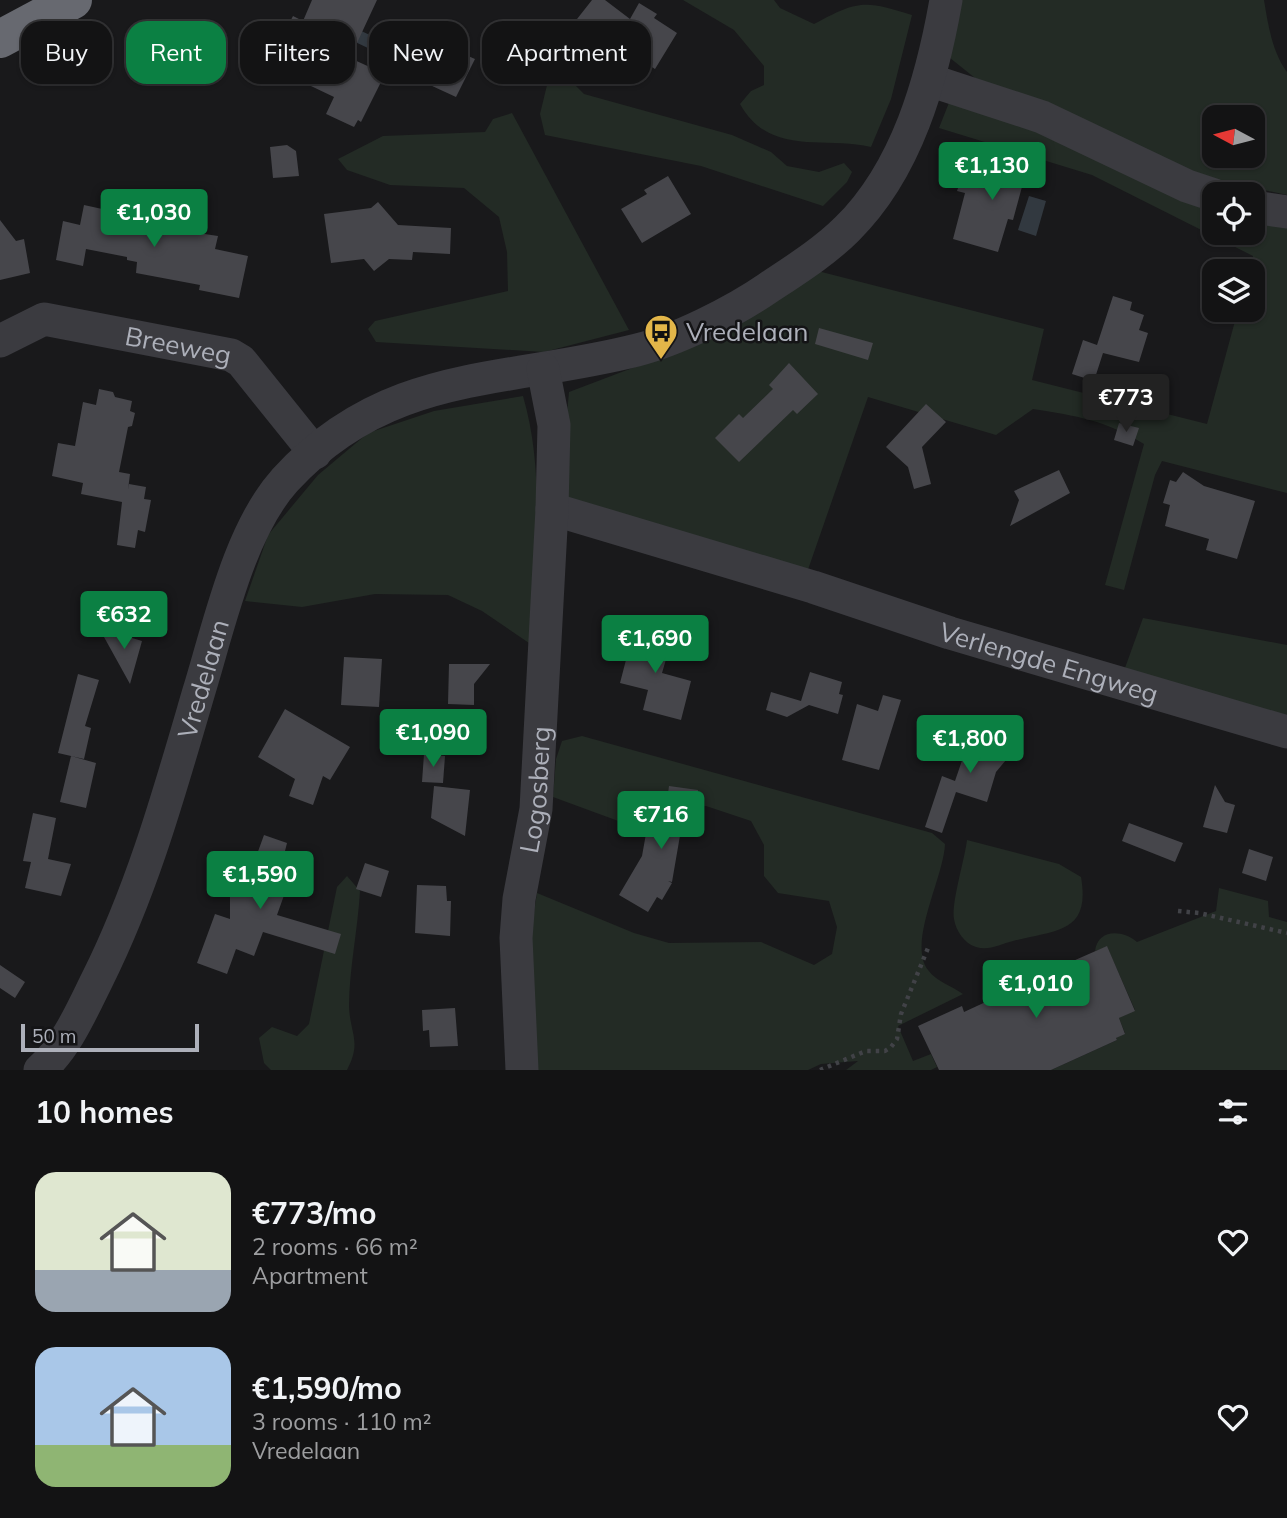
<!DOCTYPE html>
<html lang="en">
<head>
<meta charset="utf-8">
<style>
	body { margin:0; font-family:Mulish,sans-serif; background:#1c1c1d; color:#f1f3f6; height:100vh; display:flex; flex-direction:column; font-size:26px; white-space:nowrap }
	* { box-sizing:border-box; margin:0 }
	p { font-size:23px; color:#9d9ea0 }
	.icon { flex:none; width:38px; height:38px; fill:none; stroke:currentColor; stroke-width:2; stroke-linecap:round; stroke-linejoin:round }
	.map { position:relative; height:1070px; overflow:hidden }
	.sheet { display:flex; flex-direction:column; background:#131314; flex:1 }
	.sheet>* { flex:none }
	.hud { position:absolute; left:21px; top:21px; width:700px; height:63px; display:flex; gap:14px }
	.needle { width:46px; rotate:277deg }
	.tools { position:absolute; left:1202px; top:105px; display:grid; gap:14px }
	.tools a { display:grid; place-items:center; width:63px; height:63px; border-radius:14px; background:#131314; box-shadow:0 2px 5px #0004,0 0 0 2px #323234; font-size:35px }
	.scale { position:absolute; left:21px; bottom:18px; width:178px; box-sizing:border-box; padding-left:7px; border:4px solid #adb0ba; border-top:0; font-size:19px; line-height:24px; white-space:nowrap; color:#adb0ba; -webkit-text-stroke:5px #141416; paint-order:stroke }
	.price { position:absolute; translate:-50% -60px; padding:0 16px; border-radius:7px; background:#0b8043; color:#fff; font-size:23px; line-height:46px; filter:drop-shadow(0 2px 4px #0008) }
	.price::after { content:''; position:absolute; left:50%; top:42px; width:21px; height:16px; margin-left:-10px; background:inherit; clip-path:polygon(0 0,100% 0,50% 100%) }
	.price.active { background:#222; color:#fff }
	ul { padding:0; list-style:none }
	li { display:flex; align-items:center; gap:21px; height:175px; padding:0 35px }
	li span { display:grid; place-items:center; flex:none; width:196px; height:140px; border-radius:21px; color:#555 }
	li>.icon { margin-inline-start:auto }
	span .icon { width:84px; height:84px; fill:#fffc; stroke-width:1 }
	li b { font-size:30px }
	h2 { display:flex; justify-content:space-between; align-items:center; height:84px; padding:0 35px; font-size:30px }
	.chip { padding:0 24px; border-radius:21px; background:#131314; box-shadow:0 2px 5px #0004,0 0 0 2px #323234; font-size:24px; line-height:63px }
	.chip.active { background:#0b8043; color:#fff }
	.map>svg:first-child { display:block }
	.green { fill:#232b25; fill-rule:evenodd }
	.water { fill:#323940 }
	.building { fill:#46464b }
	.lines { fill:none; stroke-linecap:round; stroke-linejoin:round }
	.path { stroke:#414247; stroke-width:4.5; stroke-dasharray:3.5 5; stroke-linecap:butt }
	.minor { stroke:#3b3b40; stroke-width:33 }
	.highway { stroke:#676970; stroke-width:38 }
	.labels { text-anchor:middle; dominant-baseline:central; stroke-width:5; stroke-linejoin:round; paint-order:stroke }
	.poi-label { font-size:26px; fill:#adb0ba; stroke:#141416; text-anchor:start }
	.street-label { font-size:26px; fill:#adb0ba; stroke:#141416 }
</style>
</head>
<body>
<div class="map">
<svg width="1287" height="1070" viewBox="0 0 1287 1070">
	<rect width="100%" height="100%" fill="#19191b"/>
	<path class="green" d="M683,0H774L780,8L814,24C858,0 865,0 912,15L891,99L871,147C822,136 770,157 740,104L751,91L764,85V66L734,30Z
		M951,0H1264C1268,24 1272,52 1287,72V195L1205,177L980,82L940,50ZM1214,117H1253V156H1214Z
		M567,77L584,94L732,135L771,152L787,166L819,172L844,163L852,172L847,182L823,206L701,166L545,135L540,114L548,81Z
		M952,95L1214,201V233H1253V212L1287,219V493L1162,461L1155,475L1124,590L1105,585L1144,444C1105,420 1077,416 1033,409L996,435L868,397L803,584L558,512L569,392L656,359L806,268L1044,329L1032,380L1207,424L1238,310H1253V271H1249L1253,256L1092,175L939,128Z
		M512,113L629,330L544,352L376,342L368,329L375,321L508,291L507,252L499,217L464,188L390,185L347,170L338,159L383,136L485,132L493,119Z
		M523,396C546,475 535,561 529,643L482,611L448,595L375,594L302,607L245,601L268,535L318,475L368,433L434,411Z
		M1143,618L1287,645V727L1121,679Z
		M582,736L932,833L945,844C944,877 907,943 928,970C937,982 952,986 963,994L898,1026L913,1061L931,1054L937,1067L931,1070H846L858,1061L821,1064L808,1070H523L524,978L537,893L634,933L669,943L761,942L814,965L832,954L837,927L829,901L778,893L764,876V845L751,821L706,806H655L621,822L553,797L556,759L562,741Z
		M967,840L1059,864L1081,877C1091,934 1055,930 1013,941C1001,944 989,951 976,947C964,943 956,931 954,919C951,904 965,858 967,840Z
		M347,876L360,891C358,928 349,970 349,1006C350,1034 362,1042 347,1070H271L264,1063L259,1038L272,1027L297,1036L309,1024L337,887Z
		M1219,888L1268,901L1269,917L1287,922V1070H1051L1117,1040L1116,1038L1125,1033L1119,1018L1135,1010L1107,947L1095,951C1098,928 1123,930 1137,942L1216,911Z"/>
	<path class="water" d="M357,29L432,64L427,76L351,40Z
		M1029,196L1046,201L1036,236L1018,230Z"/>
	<path class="building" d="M312,0H377L350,58L385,74L361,122L358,120L354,127L326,114L334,97L290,76L302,50L282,37L293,16L303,21Z
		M592,0H605L630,19L639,3L657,14L654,18L677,33L655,69L598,32L585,48L566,33Z
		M452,49L475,59L456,97L430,85L441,63L444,64Z
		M287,145L296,151L299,176L273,178L270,147Z
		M1008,154L1043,167L1038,187L1023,183L1013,220L1008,219L998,252L953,239L965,193L957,191L965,168L1001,179Z
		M668,176L691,214L642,243L621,209L647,194L644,190Z
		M378,202L398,225L451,228L450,254L413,252L412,260L389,259L374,271L364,259L331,263L324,214L371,208Z
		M84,205L116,212V205L153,212L151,226L218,236L215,249L248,256L239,298L199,290L200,285L136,273L137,262L127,260V257L86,249L83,266L56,260L63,221L80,225Z
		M0,220L16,241L24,239L30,273L0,280Z
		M1113,296L1132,302L1130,310L1144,315L1139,330L1148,333L1139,362L1103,353L1094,381L1072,374L1083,340L1097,345Z
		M819,328L873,343L868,360L815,344Z
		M789,363L818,394L797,414L793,410L739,462L715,438L739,414L743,418L773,389L769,385Z
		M99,389L113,392L115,397L132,401L130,411L135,413L132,426L128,427L119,472L130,474L128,490L129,484L146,487L144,499L151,500L145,532L138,530L135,548L117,545L122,502L81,494L83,483L52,476L58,443L75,446L83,402L96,405Z
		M926,404L946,422L922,447L931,484L914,489L908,467L886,447Z
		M1119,423L1139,428L1133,446L1114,440Z
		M1059,470L1070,493L1010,526L1019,500L1014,491Z
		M1183,472L1204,486L1255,501L1237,559L1206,550L1209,539L1165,526L1170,505L1163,503L1170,480L1176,482Z
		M99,628L142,641L130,684Z
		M634,629L672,639L662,673L691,681L681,720L643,710L648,690L620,683Z
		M344,657L382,659L379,707L341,705Z
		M449,664H490L474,684V705L448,704Z
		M810,672L842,682L839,694L843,695L838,714L809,705L787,717L766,710L771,692L801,701Z
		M78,674L99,680L85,726L91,728L84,759L58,753Z
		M883,695L901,700L879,770L842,760L857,704L878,711Z
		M285,709L350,747L330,780L323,776L313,805L289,796L295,779L258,757Z
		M983,723L1010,746L1002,756L1006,760L996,772L987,802L956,792L942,833L925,827L942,776L955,781L970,737Z
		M424,754L445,756L443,783L422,782Z
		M71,756L96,763L86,808L60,802Z
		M1215,785L1225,802L1235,805L1227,833L1203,827Z
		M434,786L470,790L465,836L431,818Z
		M669,786L698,790L693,825L682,824L672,882L668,881L672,883L662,900L657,897L648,912L619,895L642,856L647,828L663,831Z
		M33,813L56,818L48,859L71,864L61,896L25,888L31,862L23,861Z
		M1129,823L1183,843L1175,862L1122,841Z
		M264,835L287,843L284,855L297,859L277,915L341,934L335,954L263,932L254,956L236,949L227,974L197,963L215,914L230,919V868H252Z
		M1249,849L1273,857L1266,881L1242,873Z
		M365,863L389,871L381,897L356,889Z
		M417,885L446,886L447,901H451L450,936L415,933Z
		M1107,946L1135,1011L1119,1018L1125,1034L1116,1038L1117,1040L1051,1070H939L918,1026L962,1006L964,1012L1018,987L1012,976L1044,962L1048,972Z
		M0,965L25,982L15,998L0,988Z
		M455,1008L458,1046L430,1047L429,1030L423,1031L422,1010Z"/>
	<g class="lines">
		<path class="path" d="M1178,911L1199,913L1287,933
			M820,1070L866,1051H885L891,1047L897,1039L901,1014L928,948"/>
		<g class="minor">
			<path d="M929,80L1042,117L1187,186L1214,195"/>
			<path d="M1253,207L1287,212"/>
			<path id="s1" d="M0,341L44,319L231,355L241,361L315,453"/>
			<path id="s2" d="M552,509L813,587L950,633L1287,732"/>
			<path id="s3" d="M40,1070C66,1048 82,1010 97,980C143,888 170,790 199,691C219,626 239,531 285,480C388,368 503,384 637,350C677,340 733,312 768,288C795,270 824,252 847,229C907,170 932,80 946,0"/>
			<path id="s4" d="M522,1070L516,938L519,899L536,809L552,509L554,425L543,369"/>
		</g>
		<path class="highway" d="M0,39L73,0"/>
	</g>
	<defs>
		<symbol id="bus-pin" viewBox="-11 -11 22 30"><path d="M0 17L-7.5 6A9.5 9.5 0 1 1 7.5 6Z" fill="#e3b649" stroke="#141416"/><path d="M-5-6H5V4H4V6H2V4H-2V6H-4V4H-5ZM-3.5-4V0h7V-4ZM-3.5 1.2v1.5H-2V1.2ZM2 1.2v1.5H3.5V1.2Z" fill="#111"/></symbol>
	</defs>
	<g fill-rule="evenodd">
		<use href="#bus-pin" x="642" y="312" width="38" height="52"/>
	</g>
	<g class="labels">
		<g class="poi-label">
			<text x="686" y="331">Vredelaan</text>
		</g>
		<g class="street-label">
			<text stroke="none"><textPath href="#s1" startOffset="186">Breeweg</textPath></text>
			<text stroke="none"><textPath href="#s2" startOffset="520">Verlengde Engweg</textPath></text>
			<text stroke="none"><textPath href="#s3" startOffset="427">Vredelaan</textPath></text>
			<text stroke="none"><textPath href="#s4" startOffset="282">Logosberg</textPath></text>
		</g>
	</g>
</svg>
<div class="tools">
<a><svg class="needle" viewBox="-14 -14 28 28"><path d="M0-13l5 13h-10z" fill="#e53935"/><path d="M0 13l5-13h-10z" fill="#9d9ea0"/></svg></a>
<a><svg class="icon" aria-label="locate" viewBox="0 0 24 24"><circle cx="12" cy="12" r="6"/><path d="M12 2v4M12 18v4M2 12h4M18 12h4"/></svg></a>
<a><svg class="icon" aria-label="layers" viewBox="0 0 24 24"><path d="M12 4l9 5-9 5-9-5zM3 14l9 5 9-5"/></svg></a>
</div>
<div class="scale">50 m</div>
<b class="price" style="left:992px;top:202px">€1,130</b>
<b class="price" style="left:154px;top:249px">€1,030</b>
<b class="price active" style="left:1126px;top:434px">€773</b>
<b class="price" style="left:124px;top:651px">€632</b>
<b class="price" style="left:655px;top:675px">€1,690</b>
<b class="price" style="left:433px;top:769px">€1,090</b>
<b class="price" style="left:970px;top:775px">€1,800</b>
<b class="price" style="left:661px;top:851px">€716</b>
<b class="price" style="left:260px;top:911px">€1,590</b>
<b class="price" style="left:1036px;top:1020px">€1,010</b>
<div class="hud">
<a class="chip">Buy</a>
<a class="chip active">Rent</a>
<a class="chip">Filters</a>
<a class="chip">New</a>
<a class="chip">Apartment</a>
</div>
</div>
<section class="sheet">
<h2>10 homes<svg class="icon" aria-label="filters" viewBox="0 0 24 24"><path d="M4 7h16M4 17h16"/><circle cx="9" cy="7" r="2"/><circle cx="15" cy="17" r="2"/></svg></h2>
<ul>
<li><span style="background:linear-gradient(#dfe7d0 70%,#9aa5b1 0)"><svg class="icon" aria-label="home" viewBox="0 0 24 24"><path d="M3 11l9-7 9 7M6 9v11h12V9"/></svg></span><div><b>€773/mo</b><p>2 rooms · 66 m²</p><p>Apartment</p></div><svg class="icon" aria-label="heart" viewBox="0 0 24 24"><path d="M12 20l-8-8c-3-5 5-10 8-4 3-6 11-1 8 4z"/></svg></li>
<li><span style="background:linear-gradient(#a9c7e8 70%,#8fb573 0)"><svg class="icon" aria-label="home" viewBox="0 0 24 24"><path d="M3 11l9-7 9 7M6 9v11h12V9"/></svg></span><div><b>€1,590/mo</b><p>3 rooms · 110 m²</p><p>Vredelaan</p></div><svg class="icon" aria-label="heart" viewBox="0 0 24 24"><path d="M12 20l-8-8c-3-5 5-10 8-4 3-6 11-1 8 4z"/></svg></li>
</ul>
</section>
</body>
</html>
